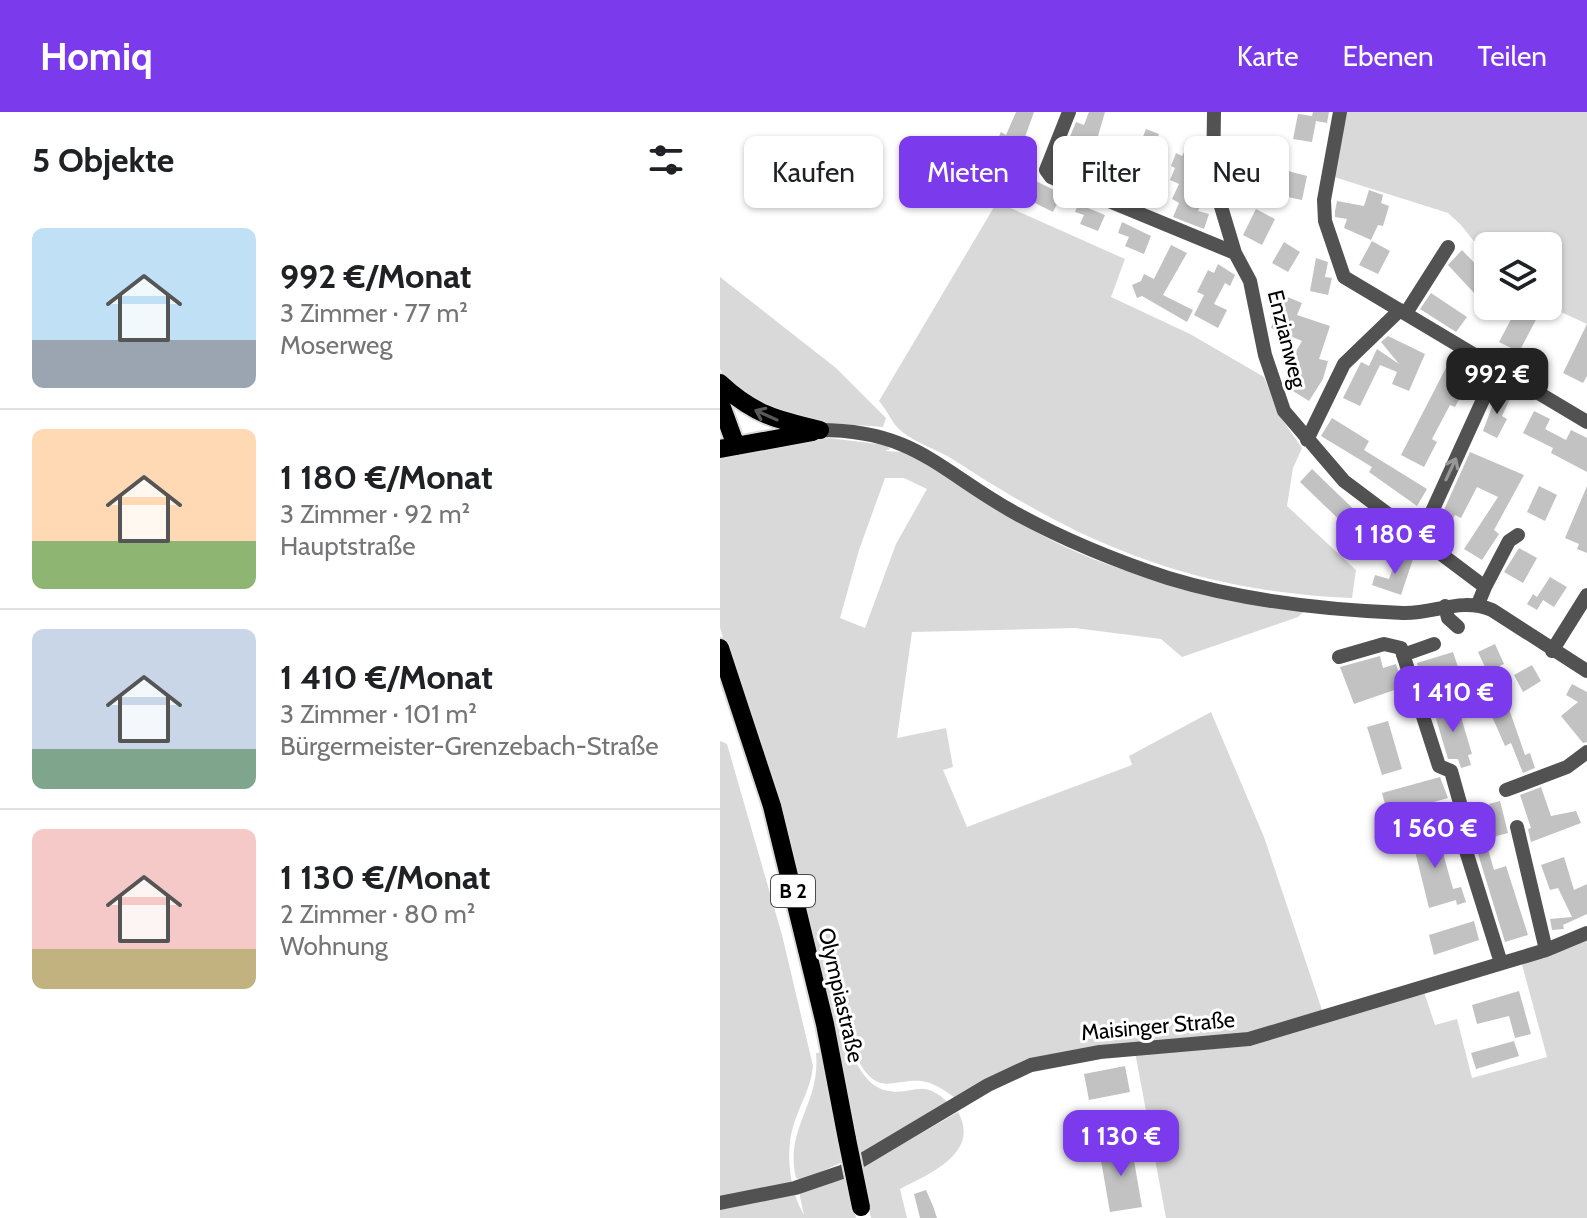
<!DOCTYPE html>
<html lang="de">
<head>
<meta charset="utf-8">
<style>
	body { margin:0; font-family:Cabin,sans-serif; background:#f6f6f6; color:#202124; height:100vh; display:flex; flex-direction:column; font-size:30px; white-space:nowrap }
	* { box-sizing:border-box; margin:0 }
	p { font-size:26px; color:#757577 }
	.icon { flex:none; width:44px; height:44px; fill:none; stroke:currentColor; stroke-width:2; stroke-linecap:round; stroke-linejoin:round }
	.map { position:relative; flex:1; overflow:hidden }
	.side { display:flex; flex-direction:column; background:#fff; width:720px }
	.side>* { flex:none }
	.guide { position:absolute; left:24px; top:24px; width:722px; height:72px; display:flex; gap:16px }
	.controls { position:absolute; left:754px; top:120px; display:grid; gap:16px }
	.controls a { display:grid; place-items:center; width:88px; height:88px; border-radius:12px; background:#fff; box-shadow:0 2px 6px #0004; font-size:40px }
	.price { position:absolute; translate:-50% -68px; padding:0 18px; border-radius:16px; background:#7c3aed; color:#fff; font-size:26px; line-height:52px; filter:drop-shadow(0 2px 4px #0008) }
	.price::after { content:''; position:absolute; left:50%; top:48px; width:24px; height:18px; margin-left:-12px; background:inherit; clip-path:polygon(0 0,100% 0,50% 100%) }
	.price.active { background:#222; color:#fff }
	ul { padding:0; list-style:none }
	li { display:flex; align-items:center; gap:24px; height:200px; padding:0 32px }
	li+li { border-top:2px solid #e0e0e0 }
	li span { display:grid; place-items:center; flex:none; width:224px; height:160px; border-radius:12px; color:#555 }
	li>.icon { margin-inline-start:auto }
	span .icon { width:96px; height:96px; fill:#fffc; stroke-width:1 }
	li b { font-size:34px }
	h2 { display:flex; justify-content:space-between; align-items:center; height:96px; padding:0 32px; font-size:34px }
	.chip { padding:0 28px; border-radius:12px; background:#fff; box-shadow:0 2px 6px #0004; font-size:28px; line-height:72px }
	.chip.active { background:#7c3aed; color:#fff }
	header { display:flex; align-items:center; gap:48px; box-sizing:border-box; height:112px; padding:0 40px; background:#7c3aed; color:#fff }
	header strong { font-size:38px }
	nav { display:flex; gap:44px; margin-inline-start:auto; font-size:28px }
	main { display:flex; flex:1; min-height:0 }
	.map>svg:first-child { display:block }
	.green { fill:#d9d9d9; fill-rule:evenodd }
	.building { fill:#c2c2c2 }
	.lines { fill:none; stroke-linecap:round; stroke-linejoin:round }
	.major-casing { stroke:#dbdbdb; stroke-width:22 }
	.minor { stroke:#525252; stroke-width:14 }
	.major { stroke:#000; stroke-width:18 }
	.major-bridge-casing { stroke:#dbdbdb; stroke-width:22; stroke-linecap:butt }
	.major-bridge { stroke:#000; stroke-width:18 }
	.oneway { stroke:#595959 }
	.oneway2 { stroke:#979797 }
	.labels { text-anchor:middle; dominant-baseline:central; stroke-width:6; stroke-linejoin:round; paint-order:stroke }
	.shield { fill:#fff; stroke:#4c4c4c; stroke-width:2 }
	.shield-label { font-size:20px; font-weight:bold; fill:#000 }
	.street-label { font-size:22px; fill:#000; stroke:#fff }
</style>
</head>
<body>
<header>
<strong>Homiq</strong>
<nav><a>Karte</a><a>Ebenen</a><a>Teilen</a></nav>
</header>
<main>
<section class="side">
<h2>5 Objekte<svg class="icon" aria-label="filters" viewBox="0 0 24 24"><path d="M4 7h16M4 17h16"/><circle cx="9" cy="7" r="2"/><circle cx="15" cy="17" r="2"/></svg></h2>
<ul>
<li><span style="background:linear-gradient(#bfe0f5 70%,#9aa5b1 0)"><svg class="icon" aria-label="home" viewBox="0 0 24 24"><path d="M3 11l9-7 9 7M6 9v11h12V9"/></svg></span><div><b>992 €/Monat</b><p>3 Zimmer · 77 m²</p><p>Moserweg</p></div></li>
<li><span style="background:linear-gradient(#ffd9b3 70%,#8fb573 0)"><svg class="icon" aria-label="home" viewBox="0 0 24 24"><path d="M3 11l9-7 9 7M6 9v11h12V9"/></svg></span><div><b>1 180 €/Monat</b><p>3 Zimmer · 92 m²</p><p>Hauptstraße</p></div></li>
<li><span style="background:linear-gradient(#c9d6e8 75%,#7fa58c 0)"><svg class="icon" aria-label="home" viewBox="0 0 24 24"><path d="M3 11l9-7 9 7M6 9v11h12V9"/></svg></span><div><b>1 410 €/Monat</b><p>3 Zimmer · 101 m²</p><p>Bürgermeister-Grenzebach-Straße</p></div></li>
<li><span style="background:linear-gradient(#f6c9c9 75%,#c2b280 0)"><svg class="icon" aria-label="home" viewBox="0 0 24 24"><path d="M3 11l9-7 9 7M6 9v11h12V9"/></svg></span><div><b>1 130 €/Monat</b><p>2 Zimmer · 80 m²</p><p>Wohnung</p></div></li>
</ul>
</section>
<div class="map">
<svg width="867" height="1106" viewBox="0 0 867 1106">
	<rect width="100%" height="100%" fill="#fff"/>
	<path class="green" d="M622,0H867V212L828,194V134H768V147L741,113L728,101L611,64Z
		M277,90L405,147L391,185L470,222L544,265L559,303L582,336L573,356L567,394L636,458L632,486C473,479 365,434 234,348C217,337 189,329 176,314C170,306 166,297 159,289Z
		M0,165L116,256L166,306L163,315L66,308L13,277L0,257Z
		M109,326L166,333L170,337L165,339L184,340L204,349C246,376 288,406 333,429C412,469 498,482 584,499L578,505L462,545L441,527L355,516L192,520L177,626L226,616L233,655L223,658L247,715L412,653L409,644L491,600L544,725L604,904L704,880L715,913L737,907L752,966L827,945L801,849L867,823V1106H446L415,940H351L238,988C230,982 220,975 210,971C177,961 160,991 137,946L105,821L102,822C111,860 123,967 164,978C196,986 199,962 232,994L138,1048L37,630L0,516V344ZM165,366H184L207,377L176,432L145,516L120,506L139,438Z
		M0,629L7,632L62,823L93,954C91,977 79,993 73,1015C65,1041 70,1080 84,1103L79,1080L127,1066L136,1106H0Z
		M106,940L125,1049L82,1068L76,1066C64,1016 101,992 96,941Z
		M238,1000C261,1041 209,1062 180,1077L187,1106H151L141,1056Z"/>
	<path class="building" d="M296,0H314L300,39L293,36L288,47L272,39L281,20L286,23Z
		M369,0H385L367,62L348,57L354,37L346,34L356,10L364,13Z
		M593,0H609L607,11L596,9L592,30L573,27L578,2L592,4Z
		M426,17L439,22L426,60L411,55Z
		M510,33L535,36L531,67L507,65Z
		M467,35L477,39L468,62L472,63L467,74L486,82L478,99L489,102L484,117L453,105L459,91L452,87L459,72L450,68L455,56L451,54L456,41L462,44Z
		M568,59L587,64L582,88L563,84Z
		M316,69L342,82L333,100L307,87Z
		M649,78L663,83L661,91L669,94L663,114L658,113L651,128L624,116L627,107L615,105V99L617,89L644,94Z
		M358,92L385,103L378,119L360,112L364,103L355,100Z
		M536,97L555,107L542,133L523,123Z
		M402,110L431,124L424,142L405,134L409,125L398,121Z
		M652,129L670,139L658,162L639,153Z
		M564,130L580,140L568,160L552,151Z
		M451,133L467,141L443,183L473,198L467,210L422,184L417,186L412,173L421,169L424,162L434,167Z
		M742,138L768,165V196L728,153Z
		M596,146L608,150L605,165L612,166L608,183L590,179Z
		M498,152L515,163L510,174L505,171L494,192L507,198L498,216L474,203L484,183L477,180L488,158L494,161Z
		M711,181L747,205L736,220L700,197Z
		M560,182L582,191L577,203L610,214L599,247L608,249L603,267L589,289L573,279L582,265L566,256L582,229L551,216L554,208L550,206Z
		M798,194L820,200L799,240L779,230Z
		M867,212V264L863,271L843,261Z
		M668,224L705,242L689,279L672,272L677,260L660,253L640,294L623,286L641,250L649,254L657,237L679,252L661,230Z
		M729,250L752,262L735,295L730,293L712,327L717,330L704,355L681,343Z
		M777,281L790,287L782,304L787,307L777,326L763,319Z
		M814,299L830,307L825,317L846,328L851,318L867,326V360L831,341L833,336L803,321Z
		M612,306L649,329L644,338L707,377L697,394L649,360L652,355L601,324Z
		M750,340L804,363L774,418L779,422L762,448L744,437L778,385L757,375L741,406L735,403L724,425L714,420Z
		M592,357L649,412L641,420L635,415L631,419L580,370Z
		M819,374L837,383L825,409L807,400Z
		M867,374V441L857,437L859,432L845,426Z
		M799,436L817,446L803,471L784,460Z
		M678,442L693,447L681,483L652,473L655,463L669,467Z
		M830,465L847,475L834,495L823,488L817,498L807,492L813,482L817,485Z
		M775,532L784,552L768,559L775,575L762,581L754,563L766,557L758,540Z
		M733,540L740,561L704,573L697,551Z
		M660,544L663,556L676,552L683,575L634,592L620,555Z
		M812,553L821,569L803,580L794,563Z
		M852,572L867,580V630L863,631L841,604L858,590L846,583Z
		M726,589L728,598L738,595L752,642L748,643L751,653L741,656L738,647H728L712,593Z
		M788,594L805,643L810,641L815,656L803,661L791,631L785,634L770,600Z
		M668,609L682,657L662,663L647,615Z
		M720,665L728,686L668,703L662,681Z
		M821,675L831,704L856,699L861,711L811,730L808,717L811,716L800,683Z
		M780,689L788,721L765,727L774,758L786,754L808,823L785,830L748,709L772,703L769,692Z
		M716,716L733,777L741,775L746,790L737,793L736,788L709,796L691,723Z
		M844,745L854,778L867,772V802L843,813L844,817L832,818L830,807L852,805L838,776L830,778L821,753Z
		M754,809L759,828L714,843L709,823Z
		M799,879L811,922L795,926L789,904L757,912L752,893Z
		M794,929L799,944L756,957L751,941Z
		M405,954L410,980L369,988L364,962Z
		M411,1031L422,1095L390,1100L379,1037Z
		M206,1078L213,1094L217,1106H200L194,1082Z"/>
	<g class="lines">
		<defs>
			<path id="major" d="M0,271C33,302 57,308 100,318
				M0,290L16,334
				M0,337L93,320
				M0,536L52,694L105,912L127,1027"/>
		</defs>
		<use href="#major" class="major-casing"/>
		<path class="minor" d="M349,0L326,58L331,65L515,141
			M494,0L493,68L515,141L530,169L545,243L564,299L624,369L765,475L758,492
			M620,0L604,88L605,109L624,165L867,310
			M686,201L728,135
			M100,318C196,318 220,360 297,402C345,428 396,449 448,466C523,489 606,498 683,501C715,502 740,485 772,498L867,559
			M587,328L624,252L680,198
			M699,428L777,257
			M765,475L789,429L798,423
			M725,494L728,506L738,515
			M832,539L867,483
			M683,543L714,532
			M619,545L664,532L681,536L719,654L731,659L740,691L736,707L781,851
			M786,678L847,655L867,640
			M797,715L826,838
			M0,1091L75,1076L122,1060L268,973L311,953L380,940L529,927L826,838L867,821"/>
		<use href="#major" class="major"/>
		<defs>
			<path id="major-bridge" d="M127,1027L141,1095"/>
		</defs>
		<use href="#major-bridge" class="major-bridge-casing"/>
		<use href="#major-bridge" class="major-bridge"/>
	</g>
	<defs><path id="oneway-shaft" d="M-6 0H5M1.5-3L5.5 0L1.5 3" fill="none" stroke-width="1.6" stroke-linecap="round" stroke-linejoin="round" transform="scale(2)"/></defs>
	<use class="oneway" href="#oneway-shaft" transform="translate(46 303) rotate(-156)"/>
	<use class="oneway2" href="#oneway-shaft" transform="translate(731 357) rotate(-65)"/>
	<g class="labels">
		<rect class="shield" x="51" y="763" width="44" height="32" rx="6"/>
		<g class="shield-label">
			<text x="73" y="779">B 2</text>
		</g>
		<g class="street-label">
			<text transform="translate(567 227) rotate(76)">Enzianweg</text>
			<text transform="translate(121 883) rotate(77)">Olympiastraße</text>
			<text transform="translate(438 914) rotate(-5)">Maisinger Straße</text>
		</g>
	</g>
</svg>
<div class="controls">
<a><svg class="icon" aria-label="layers" viewBox="0 0 24 24"><path d="M12 4l9 5-9 5-9-5zM3 14l9 5 9-5"/></svg></a>
</div>
<b class="price active" style="left:777px;top:304px">992 €</b>
<b class="price" style="left:675px;top:464px">1 180 €</b>
<b class="price" style="left:733px;top:622px">1 410 €</b>
<b class="price" style="left:715px;top:758px">1 560 €</b>
<b class="price" style="left:401px;top:1066px">1 130 €</b>
<div class="guide">
<a class="chip">Kaufen</a>
<a class="chip active">Mieten</a>
<a class="chip">Filter</a>
<a class="chip">Neu</a>
</div>
</div>
</main>
</body>
</html>
